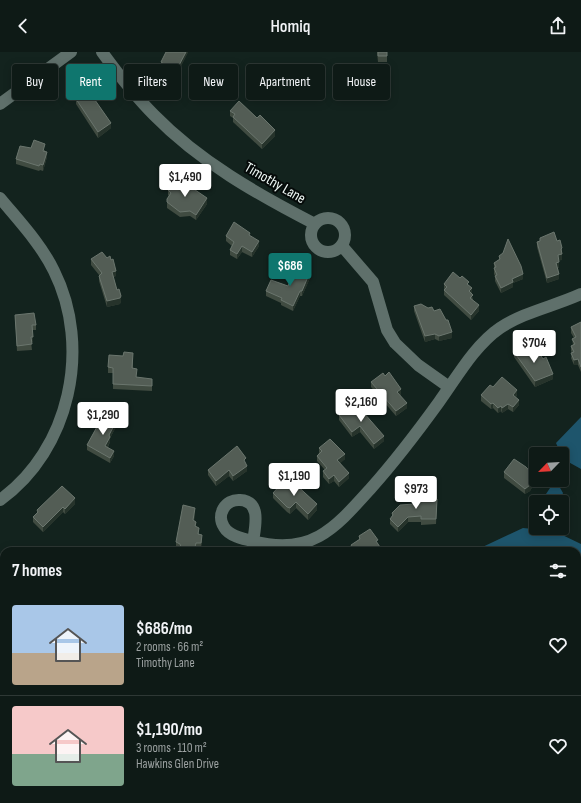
<!DOCTYPE html>
<html lang="en">
<head>
<meta charset="utf-8">
<style>
	body { margin:0; font-family:"Sofia Sans Condensed",sans-serif; background:#17231f; color:#f1f3f6; height:100vh; display:flex; flex-direction:column; font-size:15px; white-space:nowrap }
	* { box-sizing:border-box; margin:0 }
	p { font-size:13px; color:#9ba1a1 }
	.icon { flex:none; width:22px; height:22px; fill:none; stroke:currentColor; stroke-width:2; stroke-linecap:round; stroke-linejoin:round }
	.map { position:relative; flex:1; overflow:hidden }
	.side { position:absolute; left:0px; top:495px; width:581px; height:256px; display:flex; flex-direction:column; background:#0e1a16; border-radius:12px 12px 0 0; box-shadow:0 2px 10px #0003,0 0 0 1px #2e3835 }
	.side>* { flex:none }
	.banner { position:absolute; left:12px; top:12px; width:557px; height:36px; display:flex; gap:8px }
	.needle { width:26px; rotate:245deg }
	.tools { position:absolute; left:529px; top:395px; display:grid; gap:8px }
	.tools a { display:grid; place-items:center; width:40px; height:40px; border-radius:4px; background:#0e1a16; box-shadow:0 2px 10px #0003,0 0 0 1px #2e3835; font-size:20px }
	.price { position:absolute; translate:-50% -34px; padding:0 9px; border-radius:4px; background:#fff; color:#222; font-size:13px; line-height:26px; filter:drop-shadow(0 1px 2px #0008) }
	.price::after { content:''; position:absolute; left:50%; top:24px; width:12px; height:9px; margin-left:-6px; background:inherit; clip-path:polygon(0 0,100% 0,50% 100%) }
	.price.on { background:#0f766e; color:#fff }
	ul { padding:0; list-style:none }
	li { display:flex; align-items:center; gap:12px; height:100px; padding:0 12px }
	li+li { border-top:1px solid #2e3835 }
	li span { display:grid; place-items:center; flex:none; width:112px; height:80px; border-radius:4px; color:#555 }
	li>.icon { margin-inline-start:auto }
	span .icon { width:48px; height:48px; fill:#fffc; stroke-width:1 }
	li b { font-size:17px }
	h2 { display:flex; justify-content:space-between; align-items:center; height:48px; padding:0 12px; font-size:17px }
	.tag { padding:0 14px; border-radius:4px; background:#0e1a16; box-shadow:0 2px 10px #0003,0 0 0 1px #2e3835; font-size:14px; line-height:36px }
	.tag.on { background:#0f766e; color:#fff }
	header { display:flex; justify-content:space-between; align-items:center; height:52px; padding:0 12px; background:#0e1a16; font-size:18px; font-weight:600 }
	.map>svg:first-child { display:block }
	.green { fill:#38421c }
	.water { fill:#1e556c }
	.lines { fill:none; stroke-linecap:round; stroke-linejoin:round }
	.river { stroke:#1e556c; stroke-width:19 }
	.minor { stroke:#5f706b; stroke-width:12 }
	.wall { fill:#404b41 }
	.shaded-wall { fill:#26332b }
	.building { fill:#535d55; stroke:#6b766e }
	.labels { text-anchor:middle; dominant-baseline:central; stroke-width:4; stroke-linejoin:round; paint-order:stroke }
	.street-label { font-size:15px; fill:#edf7f4; stroke:#050a09 }
</style>
</head>
<body>
<header><svg class="icon" aria-label="back" viewBox="0 0 24 24"><path d="M15 5l-7 7 7 7"/></svg>Homiq<svg class="icon" aria-label="share" viewBox="0 0 24 24"><path d="M12 15V3M7 8l5-5 5 5M5 13v7h14v-7"/></svg></header>
<div class="map">
<svg width="581" height="751" viewBox="0 0 581 751">
	<rect width="100%" height="100%" fill="#13231e"/>
	<path class="green" d="M581,678V723L577,722V680Z"/>
	<path class="water" d="M581,365V417L563,407L556,391Z
		M559,434L563,441L560,449L547,450L549,445L546,442L550,436H557Z
		M523,476L554,479L581,492V615L577,616V499H474Z
		M0,659L4,660V747H172L173,751H0Z
		M242,747H338L331,751H244Z"/>
	<g class="lines">
		<path class="river" d="M0,632L4,633
			M577,697L581,701
			M213,747L214,751
			M391,751L396,747"/>
		<path class="minor" d="M102,0C118,22 135,44 154,63C200,110 257,142 315,172
			M0,52L71,0
			M0,146C19,169 41,192 54,219C92,295 70,398 0,448
			M311 183a17 17 0 1 1 34 0a17 17 0 1 1-34 0Z
			M342,194L373,230L387,278L395,291L418,313L449,335
			M253,490C255,475 262,449 240,448C225,447 216,463 224,475C229,484 243,487 253,489C312,505 336,475 372,435C396,408 418,379 439,350C457,325 475,293 500,276C524,260 555,254 581,242
			M444,749L445,751"/>
	</g>
	<path class="wall" d="M188,0L176,24L161,15V10Z
		M377,0H387V10H378Z
		M76,47L111,76L98,86L76,52Z
		M230,59L275,84L262,97L233,70V66L230,64Z
		M45,98V99L47,105L43,119L40,118L39,119L16,112V107Z
		M168,138L207,152L196,168L190,164L180,165L167,156V147L169,144L168,143Z
		M226,184H250L259,194L252,205L242,200L237,207L230,203V198L232,194L226,189Z
		M540,186L557,189L562,196V208H559V215L558,216L559,227L547,231L537,195V190L540,189Z
		M499,204L523,227L513,231V235L501,241L495,229V224L494,222V211L499,208Z
		M91,207L116,224L113,225L117,238L121,249L120,252L107,255L99,229V223L91,213Z
		M310,226L302,244H300L293,259L281,253V251L266,244V239L288,234Z
		M444,232L469,233L473,248L479,259L471,268L444,243Z
		M414,254L452,286L439,289L435,287L425,290L414,259Z
		M15,263L36,273V278H32L33,290H31L32,298L17,299Z
		M581,270V320L578,313H574L571,306L572,301L571,299V294L573,293L572,287L574,286L571,281V275Z
		M514,300L531,302L553,327L535,335L514,305Z
		M133,306V316L137,326L152,332V339L113,337V321H108V315Z
		M385,324L401,342L400,343L407,356L396,364L371,335V330Z
		M481,343H517L516,345L519,353L513,360L508,357L502,361L501,359L498,361L493,356L491,357L481,349Z
		M353,357L384,389L374,397L360,380L352,385L339,368V363Z
		M116,375L110,386V390L108,395L114,404L110,411L87,398V393Z
		M319,396L345,407L340,411L349,426L339,435L334,429L329,432L323,425V419L325,418L317,409V404L319,401Z
		M246,412L247,419L233,429L229,424L216,434L208,423V418Z
		M504,420L535,430L530,439L525,442L504,426Z
		M273,441L317,458L308,468L296,456L290,462L287,460L273,446Z
		M420,443L437,452L436,472L421,473V470H408L398,480L390,472V467L392,464V461L414,452L420,447Z
		M75,452L65,462L63,460L43,480L33,470V465L37,461V458Z
		M195,461L194,469L199,482L202,489L201,496H196V499H180V498L176,496V490Z
		M359,484L378,492L380,499H351V493L359,488Z"/>
	<path class="shaded-wall" d="M186,0H188L176,24V19Z
		M111,71V76L98,86V80Z
		M275,78V84L262,97V92Z
		M47,100V105L43,119V113Z
		M207,146V152L196,168V163Z
		M259,189V194L252,205V200Z
		M242,194V200L237,207V202Z
		M562,202V208L558,209V203Z
		M559,210V215L556,216V211Z
		M116,219V224L112,225V220Z
		M310,220V226L302,244V239Z
		M523,222V227L513,231V235L501,241V236L512,227Z
		M559,222V227L547,231V226Z
		M472,236V242L469,239Z
		M300,239V244L293,259V254Z
		M121,244V249L120,252L107,255V249Z
		M479,253V259L471,268V263Z
		M452,280V286L439,289V284Z
		M435,282V287L425,290V284Z
		M31,285H33V290H31Z
		M578,307V313H574V308Z
		M553,322V327L535,335V329Z
		M401,337V342L397,345V340Z
		M517,338V343L513,348V343Z
		M519,348V353L513,360V355Z
		M407,351V356L396,364V359Z
		M493,351V356L491,357V352Z
		M508,352V357L502,361V356Z
		M501,354V359L498,361V356Z
		M116,370V375L110,386V390L105,399V394L109,383Z
		M360,374V380L352,385V380Z
		M384,384V389L374,397V392Z
		M114,399V404L110,411V406Z
		M345,402V407L337,414V408Z
		M247,414V419L233,429V424Z
		M229,418V424L216,434V429Z
		M349,421V426L339,435V430Z
		M334,423V429L329,432V427Z
		M535,425V430L530,439L525,442V437Z
		M75,446V452L65,462V457Z
		M296,450V456L290,462V456Z
		M317,452V458L308,468V462Z
		M63,455V460L43,480V475Z
		M195,456V461L193,474V468Z
		M408,465V470L398,480V475Z
		M2,508V513L0,514V509Z"/>
	<path class="building" d="M166,0H186L176,19L161,10Z
		M378,0H387V4H378Z
		M88,38L111,71L98,80L76,47Z
		M239,49L257,66L260,63L275,78L262,92L233,65L235,62L230,59Z
		M34,88L45,92L43,99L47,100L43,113L40,112L39,114L16,107L20,94L31,96Z
		M176,125L207,146L196,163L190,159L180,160L167,150V147L171,141L168,138Z
		M234,170L250,181L249,183L259,189L252,200L242,194L237,202L230,198L234,190L226,184Z
		M554,180L557,189L560,188L562,196L561,197L562,202L558,203L559,210L556,211L559,222L547,226L537,190L540,189V186Z
		M508,187L521,214L523,222L512,227L513,230L501,236L495,224L497,223L494,216L496,215L494,211L500,207L499,204L503,201Z
		M102,200L107,206L110,204L111,208L113,207L116,219L112,220L117,238L119,237L121,244L120,246L107,249L99,224L102,221L91,207Z
		M296,214L310,220L302,239H300L293,254L281,248L282,246L266,239L271,228L288,234Z
		M453,220L460,226L462,224L469,230L467,232L472,236L469,239L473,243L470,246L479,253L471,263L444,238L447,235L444,232Z
		M421,252L428,256L432,255L434,259L440,257L446,268H448L452,280L439,284L435,282L425,284L414,254Z
		M34,261L36,273H32L33,285H31L32,292L17,294L15,263Z
		M581,270V315L578,307L574,308L571,301L574,300L571,294L575,292L572,287L576,285L571,275Z
		M524,292L531,302L533,300L537,305L540,302L543,307L546,305L553,322L535,329L514,300Z
		M124,300L133,301L132,316L137,317L136,325L152,327V334L113,332V316L108,315L109,303L123,304Z
		M389,320L401,337L397,340L407,351L396,359L371,330L383,321L385,324Z
		M502,325L517,338L513,343L519,348L513,355L508,352L502,356L501,354L498,356L493,351L491,352L481,343L490,333L493,335Z
		M357,353L384,384L374,392L360,374L352,380L339,363L350,354L353,357Z
		M104,362L116,370L109,383L110,385L105,394L114,399L110,406L87,393Z
		M330,387L345,402L337,408L349,421L339,430L334,423L329,427L323,419L327,416L317,404L322,399L319,396Z
		M237,394L246,406L244,408L247,414L233,424L229,418L216,429L208,418Z
		M514,407L526,415L535,425L530,433L525,437L504,420Z
		M292,429L317,452L308,462L296,450L290,456L287,455L273,441L283,430L288,433Z
		M62,434L75,446L65,457L63,455L43,475L33,465L38,460L37,458Z
		M428,442V447H437L436,467H421V464L408,465L398,475L390,467L393,463L392,461L400,453L414,452V448L420,447V443Z
		M183,453L195,456L193,468L196,470L195,474L199,476L198,482L202,483L201,491H196L194,499L186,498V496L181,495L180,492L176,490Z
		M370,477L378,488L376,489L380,495L378,497L379,499H354L351,493L360,487L359,484Z"/>
	<g class="labels">
		<g class="street-label">
			<text transform="translate(275 131) rotate(30)">Timothy Lane</text>
		</g>
	</g>
</svg>
<div class="tools">
<a><svg class="needle" viewBox="-14 -14 28 28"><path d="M0-13l5 13h-10z" fill="#e53935"/><path d="M0 13l5-13h-10z" fill="#9ba1a1"/></svg></a>
<a><svg class="icon" aria-label="locate" viewBox="0 0 24 24"><circle cx="12" cy="12" r="6"/><path d="M12 2v4M12 18v4M2 12h4M18 12h4"/></svg></a>
</div>
<b class="price" style="left:185px;top:146px">$1,490</b>
<b class="price on" style="left:290px;top:235px">$686</b>
<b class="price" style="left:534px;top:312px">$704</b>
<b class="price" style="left:361px;top:371px">$2,160</b>
<b class="price" style="left:103px;top:384px">$1,290</b>
<b class="price" style="left:294px;top:445px">$1,190</b>
<b class="price" style="left:416px;top:458px">$973</b>
<div class="banner">
<a class="tag">Buy</a>
<a class="tag on">Rent</a>
<a class="tag">Filters</a>
<a class="tag">New</a>
<a class="tag">Apartment</a>
<a class="tag">House</a>
</div>
<section class="side">
<h2>7 homes<svg class="icon" aria-label="filters" viewBox="0 0 24 24"><path d="M4 7h16M4 17h16"/><circle cx="9" cy="7" r="2"/><circle cx="15" cy="17" r="2"/></svg></h2>
<ul>
<li><span style="background:linear-gradient(#a9c7e8 60%,#b9a48a 0)"><svg class="icon" aria-label="home" viewBox="0 0 24 24"><path d="M3 11l9-7 9 7M6 9v11h12V9"/></svg></span><div><b>$686/mo</b><p>2 rooms · 66 m²</p><p>Timothy Lane</p></div><svg class="icon" aria-label="heart" viewBox="0 0 24 24"><path d="M12 20l-8-8c-3-5 5-10 8-4 3-6 11-1 8 4z"/></svg></li>
<li><span style="background:linear-gradient(#f6c9c9 60%,#7fa58c 0)"><svg class="icon" aria-label="home" viewBox="0 0 24 24"><path d="M3 11l9-7 9 7M6 9v11h12V9"/></svg></span><div><b>$1,190/mo</b><p>3 rooms · 110 m²</p><p>Hawkins Glen Drive</p></div><svg class="icon" aria-label="heart" viewBox="0 0 24 24"><path d="M12 20l-8-8c-3-5 5-10 8-4 3-6 11-1 8 4z"/></svg></li>
</ul>
</section>
</div>
</body>
</html>
